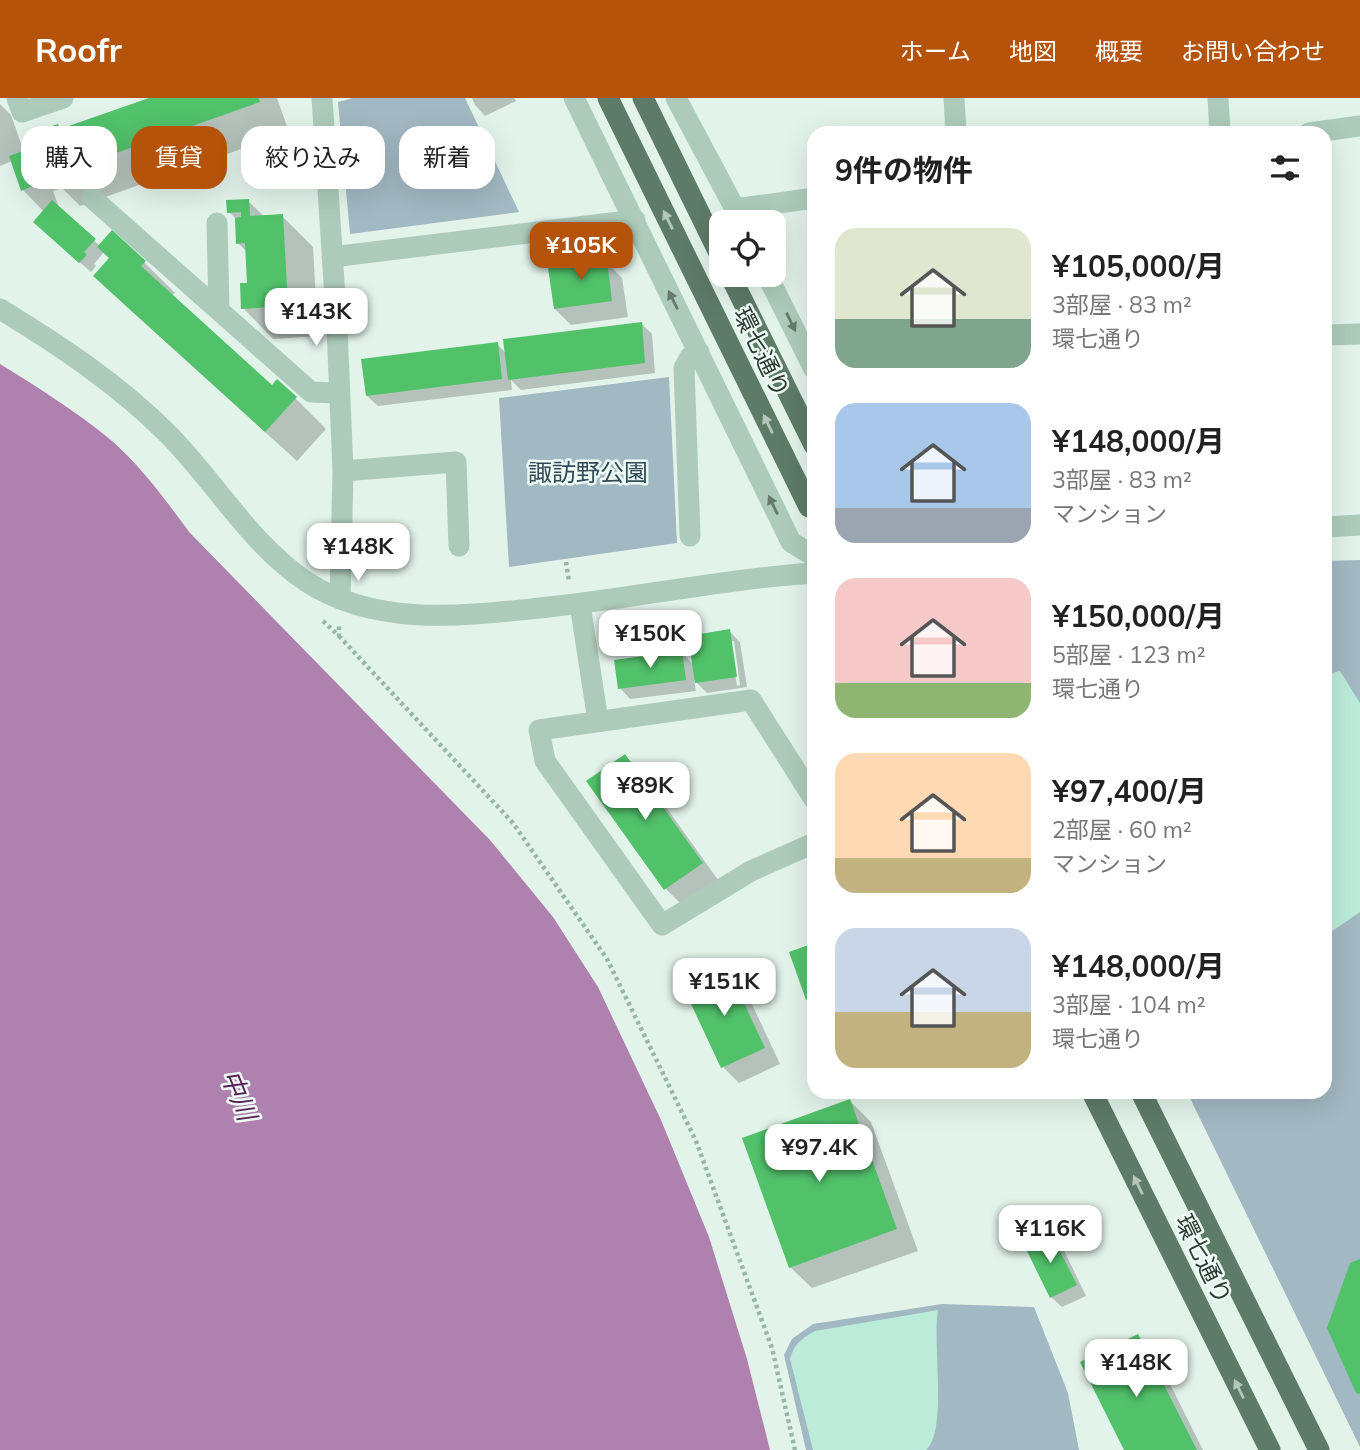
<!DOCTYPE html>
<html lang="ja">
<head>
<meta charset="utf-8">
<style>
	body { margin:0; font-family:Mulish,"Noto Sans JP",sans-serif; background:#f6f6f6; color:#222; height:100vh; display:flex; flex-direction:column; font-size:26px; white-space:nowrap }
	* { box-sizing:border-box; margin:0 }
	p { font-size:23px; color:#767676 }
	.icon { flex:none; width:38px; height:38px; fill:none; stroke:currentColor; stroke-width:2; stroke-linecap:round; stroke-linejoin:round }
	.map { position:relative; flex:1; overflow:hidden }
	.panel { position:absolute; left:807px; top:28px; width:525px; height:973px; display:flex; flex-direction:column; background:#fff; border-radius:21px; box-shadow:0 7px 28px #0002 }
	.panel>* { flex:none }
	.top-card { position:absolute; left:21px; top:28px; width:665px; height:63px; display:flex; gap:14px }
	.controls { position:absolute; left:709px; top:112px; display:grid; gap:14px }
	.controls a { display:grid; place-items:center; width:77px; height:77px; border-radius:14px; background:#fff; box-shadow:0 7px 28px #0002; font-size:35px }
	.price { position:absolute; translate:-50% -60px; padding:0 16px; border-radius:14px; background:#fff; color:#222; font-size:23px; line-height:46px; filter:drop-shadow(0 2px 4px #0008) }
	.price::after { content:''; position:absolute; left:50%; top:42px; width:21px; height:16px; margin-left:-10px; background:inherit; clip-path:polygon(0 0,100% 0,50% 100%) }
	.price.selected { background:#b45309; color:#fff }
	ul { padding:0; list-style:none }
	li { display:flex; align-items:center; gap:21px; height:175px; padding:0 28px }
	li span { display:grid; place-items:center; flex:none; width:196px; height:140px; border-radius:21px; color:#555 }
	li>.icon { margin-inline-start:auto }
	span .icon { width:84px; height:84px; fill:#fffc; stroke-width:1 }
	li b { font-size:30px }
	h2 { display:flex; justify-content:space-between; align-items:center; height:84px; padding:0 28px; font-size:30px }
	.tag { padding:0 24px; border-radius:21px; background:#fff; box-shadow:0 7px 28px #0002; font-size:24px; line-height:63px }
	.tag.selected { background:#b45309; color:#fff }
	header { display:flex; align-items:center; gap:42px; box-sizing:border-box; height:98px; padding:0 35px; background:#b45309; color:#fff }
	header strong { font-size:33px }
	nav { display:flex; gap:38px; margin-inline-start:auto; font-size:24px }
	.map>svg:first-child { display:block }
	.green { fill:#a2b8c2 }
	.sand { fill:#bbecda }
	.water { fill:#af81ae }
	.shadow { fill:#0003; fill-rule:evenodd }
	.building { fill:#51c16a }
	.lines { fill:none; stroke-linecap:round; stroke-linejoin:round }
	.path { stroke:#98b7a4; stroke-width:4.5; stroke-dasharray:3.5 3.5; stroke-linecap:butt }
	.minor { stroke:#adcbba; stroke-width:21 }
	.major { stroke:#5e7b67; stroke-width:21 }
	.major-bridge { stroke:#5e7b67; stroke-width:21 }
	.oneway { fill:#b4c7bc }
	.oneway2 { fill:#667b6e }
	.labels { text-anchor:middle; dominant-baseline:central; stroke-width:5; stroke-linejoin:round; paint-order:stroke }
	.street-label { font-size:24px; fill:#2c3a30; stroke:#eefaf4 }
	.park-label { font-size:24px; fill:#304a57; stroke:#eefaf4 }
	.water-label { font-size:26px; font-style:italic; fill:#5a2258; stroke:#eefaf4 }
</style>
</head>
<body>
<header>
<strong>Roofr</strong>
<nav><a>ホーム</a><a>地図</a><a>概要</a><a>お問い合わせ</a></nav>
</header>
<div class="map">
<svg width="1360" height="1352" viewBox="0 0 1360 1352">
	<rect width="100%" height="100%" fill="#e2f3ea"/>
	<path class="green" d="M353,0H465L519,114L350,136L338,4Z
		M669,279L677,445L509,469L499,300Z
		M1360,462V1349L1187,994H1325V463Z
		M942,1206L1034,1209L1068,1295L1079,1352H806L784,1257L792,1241L813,1226Z"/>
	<path class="sand" d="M1340,573L1360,605V814L1325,838V577Z
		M938,1212C932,1244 948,1333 926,1352H813L790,1261C795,1245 801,1241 815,1233Z"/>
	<path class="water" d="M0,266C39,290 77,314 112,343C142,369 166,403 190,435L490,742L553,819L598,889L661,1022L709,1139L747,1261L770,1352H0Z"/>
	<path class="shadow" d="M154,0H277L289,34L80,108L62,90L53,93L60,112L100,148L144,164L175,195L171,198L272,289L278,283L326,331L297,363L126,208L95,178L111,161L104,154L94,166L96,168L91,174L46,135L44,114L23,92L12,63L0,68V6L11,17L24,54L61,33Z
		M472,0H514L516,3L485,18L475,7Z
		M248,103L265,119L282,118L313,149L318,238L273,241L243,210L248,187L247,154L238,145L237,122L229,114Z
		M598,156L622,180L628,219L571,227L555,211L574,168Z
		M642,226L652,236L655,275L521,292L511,282L512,292L378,308L367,298L497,246L507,256Z
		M729,533L740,544L747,589L707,595L694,582L696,593L630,601L620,590L681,554L694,567ZM730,543H734L740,587L737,588Z
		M625,658L641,674L718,782L682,807L666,791L589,683Z
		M728,873L744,889L780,966L739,985L723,969Z
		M850,1003L871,1024L918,1153L812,1190L790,1169Z
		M1050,1135L1061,1146L1086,1198L1062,1209L1051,1199Z
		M1138,1238L1154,1254L1203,1352H1126Z"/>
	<path class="building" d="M149,0H259L260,4L48,79L40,57L24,62L33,88L21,93L9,58L29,51L26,43L33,40L32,35L58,26L60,31Z
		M249,101L250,118L283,116L288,208L241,211L240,185H247L245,145L236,146L235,120L241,119V114L227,115L226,102Z
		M52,102L96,141L84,154L87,157L79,165L33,124Z
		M112,132L146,163L141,168L272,287L277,281L297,299L265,334L93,178L109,160L97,149Z
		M598,154L599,163L607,162L612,203L554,211L548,170L572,167L571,158Z
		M642,224L645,265L508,282L503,241Z
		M498,244L502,281L366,298L361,261Z
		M730,531L737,579L695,585L688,538Z
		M682,553L686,582L618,591L614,562Z
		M625,656L703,765L664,792L586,683Z
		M814,845V899L806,902L789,854Z
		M728,871L765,950L721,970L684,891Z
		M850,1001L897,1131L789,1170L742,1040Z
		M1050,1133L1077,1187L1050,1200L1024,1147Z
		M1360,1161V1296L1356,1295L1327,1230L1350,1165Z
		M1138,1236L1197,1352H1124L1080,1264Z"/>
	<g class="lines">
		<path class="path" d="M566,464L569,483
			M323,523L339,538V526
			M339,538L513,725L607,861L696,1043L772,1250L795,1352"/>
		<path class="minor" d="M17,0L22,14L63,0
			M322,0L337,230L343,373L340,501
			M574,0L791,444L814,458
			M676,0L742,124
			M954,0L956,35
			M1218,0L1220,35
			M1309,35L1360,28
			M92,100L311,294L339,295
			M735,111L814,100
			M217,125L219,212
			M332,159L635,122
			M767,177L814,271
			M0,211C62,249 118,286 169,337C216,385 251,447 307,484C376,529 463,518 540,510C631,501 722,481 814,475
			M1325,237L1360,236
			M343,373L456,364L459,448
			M1325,429L1360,427
			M690,438L684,270L690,259L699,254
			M580,506L598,623
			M814,701L751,602L539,632L545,663L662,827L751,773L814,745"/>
		<path class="major" d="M730,177L814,347
			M1092,994L1270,1352
			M1141,994L1319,1352"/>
		<path class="major-bridge" d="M608,0L809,409
			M643,0L721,159"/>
	</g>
	<defs><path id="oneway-solid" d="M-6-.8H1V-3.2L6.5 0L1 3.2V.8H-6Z" transform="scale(1.75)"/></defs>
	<g class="oneway">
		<use href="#oneway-solid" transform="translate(668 122) rotate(-116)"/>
		<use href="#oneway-solid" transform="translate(768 326) rotate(-116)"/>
		<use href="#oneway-solid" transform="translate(1138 1087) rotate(-116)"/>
		<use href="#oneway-solid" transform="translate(1239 1291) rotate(-116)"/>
	</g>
	<g class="oneway2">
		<use href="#oneway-solid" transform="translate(673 202) rotate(-116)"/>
		<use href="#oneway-solid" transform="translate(791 224) rotate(64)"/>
		<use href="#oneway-solid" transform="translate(773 407) rotate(-116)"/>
	</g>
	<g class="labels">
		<g class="street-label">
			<text transform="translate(762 254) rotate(64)">環七通り</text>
			<text transform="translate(1204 1161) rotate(64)">環七通り</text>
		</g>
		<g class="park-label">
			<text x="588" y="374">諏訪野公園</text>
		</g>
		<g class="water-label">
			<text transform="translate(239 997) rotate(68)">中川</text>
		</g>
	</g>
</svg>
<div class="controls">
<a><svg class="icon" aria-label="locate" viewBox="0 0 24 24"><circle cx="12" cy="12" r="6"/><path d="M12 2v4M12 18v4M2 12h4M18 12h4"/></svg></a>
</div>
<b class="price selected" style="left:581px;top:184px">¥105K</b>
<b class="price" style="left:316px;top:250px">¥143K</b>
<b class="price" style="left:358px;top:485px">¥148K</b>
<b class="price" style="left:650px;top:572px">¥150K</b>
<b class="price" style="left:645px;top:724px">¥89K</b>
<b class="price" style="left:724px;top:920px">¥151K</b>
<b class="price" style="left:819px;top:1086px">¥97.4K</b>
<b class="price" style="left:1050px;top:1167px">¥116K</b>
<b class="price" style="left:1136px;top:1301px">¥148K</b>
<div class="top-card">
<a class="tag">購入</a>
<a class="tag selected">賃貸</a>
<a class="tag">絞り込み</a>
<a class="tag">新着</a>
</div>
<section class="panel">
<h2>9件の物件<svg class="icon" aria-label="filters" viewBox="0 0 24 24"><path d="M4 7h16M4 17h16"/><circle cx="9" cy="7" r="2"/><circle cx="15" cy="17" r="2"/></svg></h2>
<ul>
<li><span style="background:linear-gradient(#dfe7d0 65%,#7fa58c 0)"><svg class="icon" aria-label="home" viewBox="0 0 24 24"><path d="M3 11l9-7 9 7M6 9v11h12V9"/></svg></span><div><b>¥105,000/月</b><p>3部屋 · 83 m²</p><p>環七通り</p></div></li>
<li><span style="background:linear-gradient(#a9c7e8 75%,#9aa5b1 0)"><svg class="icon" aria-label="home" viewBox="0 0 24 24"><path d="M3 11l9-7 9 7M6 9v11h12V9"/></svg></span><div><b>¥148,000/月</b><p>3部屋 · 83 m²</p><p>マンション</p></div></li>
<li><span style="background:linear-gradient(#f6c9c9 75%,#8fb573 0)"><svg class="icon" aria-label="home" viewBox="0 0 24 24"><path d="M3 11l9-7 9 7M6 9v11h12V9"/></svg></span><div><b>¥150,000/月</b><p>5部屋 · 123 m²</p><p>環七通り</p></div></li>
<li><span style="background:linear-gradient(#ffd9b3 75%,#c2b280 0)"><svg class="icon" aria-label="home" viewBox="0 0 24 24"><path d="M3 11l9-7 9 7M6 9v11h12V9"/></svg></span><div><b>¥97,400/月</b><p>2部屋 · 60 m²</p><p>マンション</p></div></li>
<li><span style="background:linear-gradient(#c9d6e8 60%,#c2b280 0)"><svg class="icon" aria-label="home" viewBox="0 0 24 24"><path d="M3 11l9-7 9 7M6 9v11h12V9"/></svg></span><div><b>¥148,000/月</b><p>3部屋 · 104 m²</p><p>環七通り</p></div></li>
</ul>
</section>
</div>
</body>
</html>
